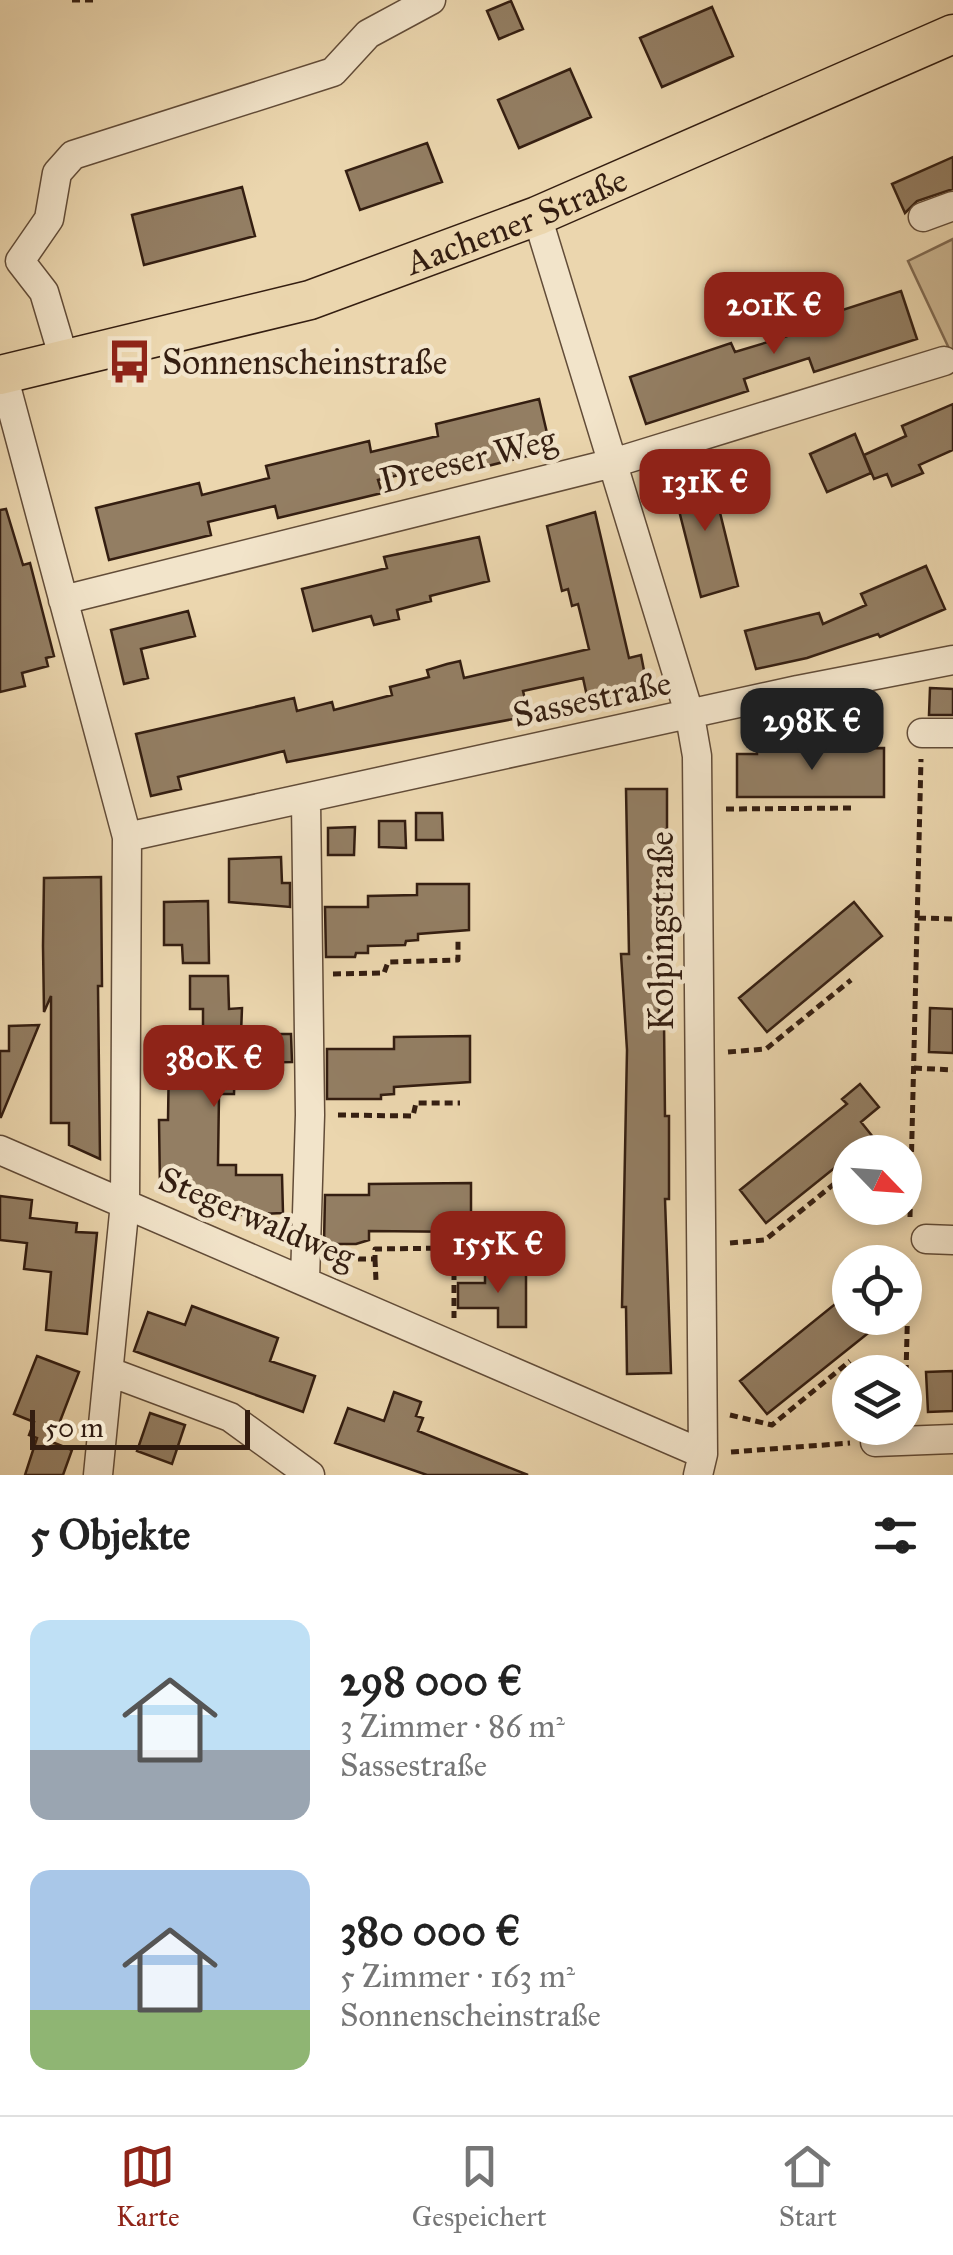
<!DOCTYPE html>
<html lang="de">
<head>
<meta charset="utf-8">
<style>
	body { margin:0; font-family:"IM FELL Great Primer",serif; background:#f6f6f6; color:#222; height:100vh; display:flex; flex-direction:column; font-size:38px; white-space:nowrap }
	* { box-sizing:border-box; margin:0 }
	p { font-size:32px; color:#767676 }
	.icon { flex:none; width:55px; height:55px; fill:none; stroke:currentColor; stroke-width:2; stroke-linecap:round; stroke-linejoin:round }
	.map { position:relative; height:1475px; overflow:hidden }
	.side { display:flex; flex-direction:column; background:#fff; flex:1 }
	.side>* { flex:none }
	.needle { width:65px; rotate:115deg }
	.tools { position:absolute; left:832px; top:1135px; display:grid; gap:20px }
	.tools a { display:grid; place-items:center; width:90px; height:90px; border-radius:50%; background:#fff; box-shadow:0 5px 15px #0003; font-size:50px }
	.scale { position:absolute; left:30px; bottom:25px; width:220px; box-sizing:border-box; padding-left:10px; border:5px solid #341e11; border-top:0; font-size:28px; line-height:35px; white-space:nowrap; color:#341e11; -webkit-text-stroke:8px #f2e4ca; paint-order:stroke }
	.price { position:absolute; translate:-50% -85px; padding:0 22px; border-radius:20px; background:#8f2418; color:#fff; font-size:32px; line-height:65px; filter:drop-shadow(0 2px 5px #0008) }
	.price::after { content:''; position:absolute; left:50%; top:60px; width:30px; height:22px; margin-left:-15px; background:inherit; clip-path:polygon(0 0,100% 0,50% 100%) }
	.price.active { background:#222; color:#fff }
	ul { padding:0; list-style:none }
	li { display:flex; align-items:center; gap:30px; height:250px; padding:0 30px }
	li span { display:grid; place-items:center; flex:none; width:280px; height:200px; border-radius:20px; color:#555 }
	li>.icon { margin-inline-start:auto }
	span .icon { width:120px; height:120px; fill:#fffc; stroke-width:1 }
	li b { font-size:42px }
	h2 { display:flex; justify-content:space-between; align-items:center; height:120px; padding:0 30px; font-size:42px }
	.tab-bar { display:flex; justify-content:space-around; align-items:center; height:140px; border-top:2px solid #e0e0e0; background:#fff; font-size:28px; color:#767676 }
	.tab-bar a { display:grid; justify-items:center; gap:5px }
	.tab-bar .active { color:#8f2418 }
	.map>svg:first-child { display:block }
	.green { fill:#ccb793; stroke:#806a52; stroke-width:2.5 }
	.building { fill:#937e63; stroke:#341e11; stroke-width:2.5 }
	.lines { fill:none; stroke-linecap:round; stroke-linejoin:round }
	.minor-casing { stroke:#624c38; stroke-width:31 }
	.major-casing { stroke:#341e11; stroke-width:41 }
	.path { stroke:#341e11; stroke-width:5; stroke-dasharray:8 5; stroke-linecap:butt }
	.minor { stroke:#f2e4ca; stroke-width:28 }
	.major { stroke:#ebd6ae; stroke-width:38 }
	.labels { text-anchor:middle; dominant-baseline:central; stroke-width:9; stroke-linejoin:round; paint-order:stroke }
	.street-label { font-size:35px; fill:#341e11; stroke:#f2e4ca }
	.poi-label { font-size:35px; fill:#341e11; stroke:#f2e4ca; text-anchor:start }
</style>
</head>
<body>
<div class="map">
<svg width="953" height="1475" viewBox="0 0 953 1475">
	<rect width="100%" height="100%" fill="#ebd6ae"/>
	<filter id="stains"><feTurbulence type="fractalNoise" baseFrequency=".002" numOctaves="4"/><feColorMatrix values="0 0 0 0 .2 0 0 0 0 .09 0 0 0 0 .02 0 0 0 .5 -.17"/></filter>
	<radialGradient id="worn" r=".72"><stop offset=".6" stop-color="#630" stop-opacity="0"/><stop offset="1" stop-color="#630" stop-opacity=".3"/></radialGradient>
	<path class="green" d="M953,239V357L908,261Z"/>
	<path class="building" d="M511,1L523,29L499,39L487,11Z
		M712,7L733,56L662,87L640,38Z
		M570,69L591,117L519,148L498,100Z
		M427,143L442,182L360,210L346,171Z
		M953,157V189L917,201L905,213L892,184Z
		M242,187L255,236L144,265L132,215Z
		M901,291L917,339L814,372L809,358L744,379L748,391L646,424L630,377L731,343L735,352L801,332L799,324Z
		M539,399L551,450L448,476L445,464L378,480L382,493L278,518L275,506L208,522L211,535L109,560L96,508L199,483L202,495L269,478L266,466L369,441L371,452L438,436L436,424Z
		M953,404V450L919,465L923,473L892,486L887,474L874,479L864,455L906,436L902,426Z
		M855,434L871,473L827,492L810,454Z
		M710,472L738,586L701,597L672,483Z
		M6,509L23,565L30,563L54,656L46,658L48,666L22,673L25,686L0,692V510Z
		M595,512L629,658L641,655L649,696L590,710L583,678L523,691L529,716L287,762L284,751L178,777L181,789L151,796L136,734L294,698L297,711L332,702L334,710L392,695L390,687L429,677L427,670L447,664L460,661L464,678L589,649L578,604L572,606L568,589L562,591L547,526Z
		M479,537L489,581L430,596L431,601L397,610L399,619L374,625L371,616L313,631L302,589L387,568L384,557Z
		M926,566L945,609L880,637L878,634L807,658L756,669L745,631L819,613L823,624L866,605L861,594Z
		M188,611L195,636L141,649L148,678L124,684L111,630Z
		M930,688L953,689V715H929Z
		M884,748V797H737V754H757V749Z
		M626,789H667V913H659V1021H664L665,1116H669V1199H665L671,1373L627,1374L626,1307H622L627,1050L621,954H629Z
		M416,813H442L443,840H416Z
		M379,821H405L406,848L379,847Z
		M355,827L354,855H328V828Z
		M281,857L282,883H290V907L229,902V859Z
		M101,877L102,986H98L100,1159L69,1145V1123H51V996L44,1012L43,946L44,878Z
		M417,884H469V930L418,934V940L406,941L405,945L368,946V953H356L355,957H326L325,907H368V896L417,895Z
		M208,901L209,963H183L182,945H164V902Z
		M854,902L882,936L767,1032L739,998Z
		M190,976H228L229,1009L242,1008L241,1034H291L292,1062L235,1063L234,1094H219L218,1165H236V1175H282L283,1213L219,1216L160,1188L159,1120H168L169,1055H203V1009H190Z
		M930,1008L953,1009V1053L929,1052Z
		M39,1025L1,1117H0V1051H9V1026Z
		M470,1036V1082L394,1087V1094L381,1095V1099H327V1049H394V1037Z
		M860,1084L879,1107L861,1122L873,1137L766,1223L740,1190L847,1104L842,1099Z
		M471,1183V1232L369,1231V1240L356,1244H324L325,1195H369V1184Z
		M0,1196L32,1200L30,1218L77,1223L76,1232L97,1233L87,1334L46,1330L51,1272L24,1269L27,1243L0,1240Z
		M526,1270V1327H498V1308H458V1283H485V1271Z
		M850,1292V1318H887L767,1414L740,1381Z
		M192,1306L278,1338L270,1361L315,1376L303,1412L134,1351L148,1312L185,1325Z
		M37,1356L79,1372L52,1442L72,1450L63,1475H25L37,1438L29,1435L34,1422L14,1414Z
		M953,1371V1411L928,1412L926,1372Z
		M394,1392L421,1402L416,1416L423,1418L418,1431L528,1475H427L335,1443L348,1408L384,1421Z
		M150,1413L185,1425L172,1464L137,1451Z"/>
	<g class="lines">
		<defs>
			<path id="minor" d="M537,216L690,716L697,756L703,1454L698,1475
				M923,217L953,206
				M64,359L44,292L20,261L49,219L57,173L73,155L333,72L368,34L431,0
				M3,375L127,837L125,1203L98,1475
				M63,600L613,463L944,361
				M922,733H953
				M127,837L798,690L953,660
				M0,1150L703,1454
				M926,1239L953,1240
				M305,1280L310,1115L306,801
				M110,1372L230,1417L310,1475
				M875,1442L953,1439"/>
			<g id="major">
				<path id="s1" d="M0,375L310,300L537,216L953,34"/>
			</g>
		</defs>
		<use href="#minor" class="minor-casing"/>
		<use href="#major" class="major-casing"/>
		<path class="path" d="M72,0H98
			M726,809L854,808
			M918,918L953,919
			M333,974L384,973L388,962L458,960V940
			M728,1052L766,1049L851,980
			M914,1068L953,1070
			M338,1115L413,1116L416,1103H460
			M910,1217L921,759
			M730,1243L765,1240L850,1171
			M332,1259H375V1249L454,1248V1318
			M375,1259L376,1281
			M905,1412L909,1258
			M730,1415L772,1425L850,1361
			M731,1452L850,1443"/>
		<use href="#minor" class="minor"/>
		<use href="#major" class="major"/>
	</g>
	<defs>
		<symbol id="bus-bare" viewBox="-9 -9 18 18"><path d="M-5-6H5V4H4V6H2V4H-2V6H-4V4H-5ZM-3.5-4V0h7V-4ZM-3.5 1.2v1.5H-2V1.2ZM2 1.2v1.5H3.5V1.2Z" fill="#8f2418" stroke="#f2e4ca" stroke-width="2.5" paint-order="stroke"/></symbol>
	</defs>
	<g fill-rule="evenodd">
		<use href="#bus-bare" x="98" y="330" width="63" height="63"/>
	</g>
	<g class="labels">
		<g class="street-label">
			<text stroke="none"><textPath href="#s1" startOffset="540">Aachener Straße</textPath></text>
			<text transform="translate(468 460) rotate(-14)">Dreeser Weg</text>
			<text transform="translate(592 699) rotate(-12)">Sassestraße</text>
			<text transform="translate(661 931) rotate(-90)">Kolpingstraße</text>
			<text transform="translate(257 1218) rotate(23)">Stegerwaldweg</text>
		</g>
		<g class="poi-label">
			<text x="162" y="362">Sonnenscheinstraße</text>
		</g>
	</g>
	<rect width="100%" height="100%" filter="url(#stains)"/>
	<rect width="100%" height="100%" fill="url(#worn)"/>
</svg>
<div class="tools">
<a><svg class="needle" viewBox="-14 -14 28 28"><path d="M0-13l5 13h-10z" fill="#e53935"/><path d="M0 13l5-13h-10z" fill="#767676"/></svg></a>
<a><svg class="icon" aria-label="locate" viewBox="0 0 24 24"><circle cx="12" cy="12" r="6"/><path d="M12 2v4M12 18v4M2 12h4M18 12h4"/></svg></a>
<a><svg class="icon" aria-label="layers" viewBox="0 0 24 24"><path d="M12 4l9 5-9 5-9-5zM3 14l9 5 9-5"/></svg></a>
</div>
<div class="scale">50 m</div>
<b class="price" style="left:774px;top:357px">201K €</b>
<b class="price" style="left:705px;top:534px">131K €</b>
<b class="price active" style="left:812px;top:773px">298K €</b>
<b class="price" style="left:214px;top:1110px">380K €</b>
<b class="price" style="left:498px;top:1296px">155K €</b>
</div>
<section class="side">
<h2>5 Objekte<svg class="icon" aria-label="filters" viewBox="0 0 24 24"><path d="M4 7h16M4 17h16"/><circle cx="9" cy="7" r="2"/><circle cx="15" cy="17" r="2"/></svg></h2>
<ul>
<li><span style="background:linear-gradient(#bfe0f5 65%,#9aa5b1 0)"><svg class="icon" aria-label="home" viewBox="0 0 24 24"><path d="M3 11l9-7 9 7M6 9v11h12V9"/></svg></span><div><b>298 000 €</b><p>3 Zimmer · 86 m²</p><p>Sassestraße</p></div></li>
<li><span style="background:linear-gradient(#a9c7e8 70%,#8fb573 0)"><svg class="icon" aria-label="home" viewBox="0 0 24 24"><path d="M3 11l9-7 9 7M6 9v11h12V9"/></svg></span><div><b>380 000 €</b><p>5 Zimmer · 163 m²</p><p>Sonnenscheinstraße</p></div></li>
</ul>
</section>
<nav class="tab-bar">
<a class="active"><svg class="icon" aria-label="map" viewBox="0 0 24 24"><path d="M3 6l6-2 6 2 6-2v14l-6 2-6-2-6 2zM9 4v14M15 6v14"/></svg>Karte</a>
<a><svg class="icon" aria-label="saved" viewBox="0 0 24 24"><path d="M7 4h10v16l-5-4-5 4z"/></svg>Gespeichert</a>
<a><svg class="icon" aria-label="home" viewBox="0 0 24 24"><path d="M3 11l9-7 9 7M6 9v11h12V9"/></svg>Start</a>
</nav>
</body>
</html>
